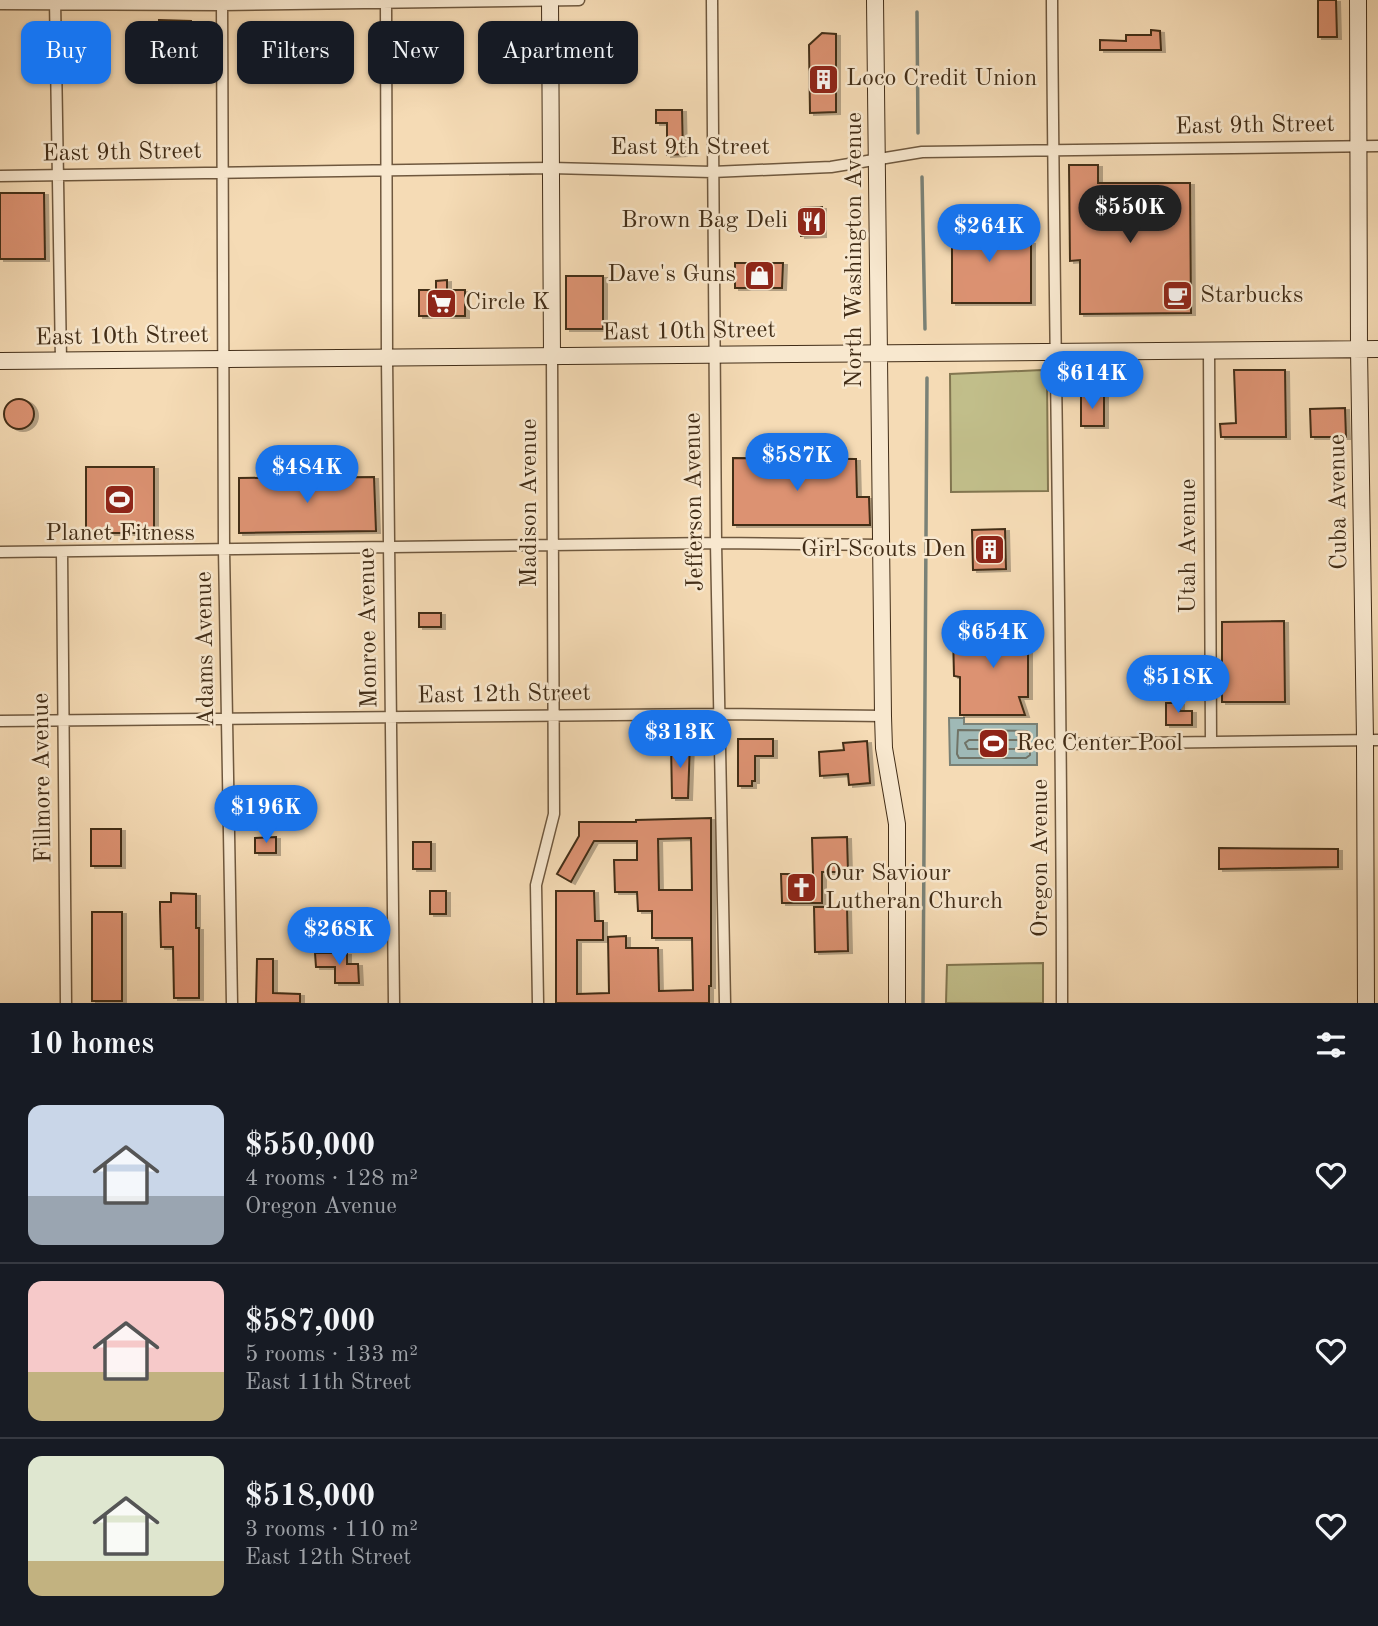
<!DOCTYPE html>
<html lang="en">
<head>
<meta charset="utf-8">
<style>
	body { margin:0; font-family:"Old Standard TT",serif; background:#242831; color:#f1f3f6; height:100vh; display:flex; flex-direction:column; font-size:26px; white-space:nowrap }
	* { box-sizing:border-box; margin:0 }
	p { font-size:23px; color:#9ea1a6 }
	.icon { flex:none; width:38px; height:38px; fill:none; stroke:currentColor; stroke-width:2; stroke-linecap:round; stroke-linejoin:round }
	.map { position:relative; height:1003px; overflow:hidden }
	.drawer { display:flex; flex-direction:column; background:#171b24; flex:1 }
	.drawer>* { flex:none }
	.banner { position:absolute; left:21px; top:21px; width:700px; height:63px; display:flex; gap:14px }
	.price { position:absolute; translate:-50% -60px; padding:0 16px; border-radius:24px; background:#1a73e8; color:#fff; font-size:23px; line-height:46px; filter:drop-shadow(0 2px 4px #0008) }
	.price::after { content:''; position:absolute; left:50%; top:42px; width:21px; height:16px; margin-left:-10px; background:inherit; clip-path:polygon(0 0,100% 0,50% 100%) }
	.price.on { background:#222; color:#fff }
	ul { padding:0; list-style:none }
	li { display:flex; align-items:center; gap:21px; height:175px; padding:0 28px }
	li+li { border-top:2px solid #363941 }
	li span { display:grid; place-items:center; flex:none; width:196px; height:140px; border-radius:14px; color:#555 }
	li>.icon { margin-inline-start:auto }
	span .icon { width:84px; height:84px; fill:#fffc; stroke-width:1 }
	li b { font-size:30px }
	h2 { display:flex; justify-content:space-between; align-items:center; height:84px; padding:0 28px; font-size:30px }
	.pill { padding:0 24px; border-radius:14px; background:#171b24; box-shadow:0 2px 5px #0004; font-size:24px; line-height:63px }
	.pill.on { background:#1a73e8; color:#fff }
	.map>svg:first-child { display:block }
	.green { fill:#c1be8a; stroke:#827650; stroke-width:2 }
	.water { fill:#9fb9b6; stroke:#7a8176; stroke-width:2 }
	.lines { fill:none; stroke-linecap:round; stroke-linejoin:round }
	.shore { stroke:#707366; stroke-width:2 }
	.stream { stroke:#7a8176; stroke-width:3.5 }
	.building { fill:#dc9272; stroke:#422d17; stroke-width:2; fill-rule:evenodd; filter:url(#shadow) }
	.street-casing { stroke:#6f583e; stroke-width:13 }
	.secondary-casing { stroke:#422d17; stroke-width:18 }
	.street { stroke:#f8e8cf; stroke-width:10 }
	.secondary { stroke:#f8e8cf; stroke-width:16 }
	.labels { text-anchor:middle; dominant-baseline:central; stroke-width:5; stroke-linejoin:round; paint-order:stroke }
	.poi-label { font-size:24px; fill:#422d17; stroke:#f8e8cf; text-anchor:start }
	.street-label { font-size:24px; fill:#422d17; stroke:#f8e8cf }
</style>
</head>
<body>
<div class="map">
<svg width="1378" height="1003" viewBox="0 0 1378 1003">
	<defs>
		<filter id="shadow"><feDropShadow dx="4" dy="2" stdDeviation="0" flood-color="#0004"/></filter>
	</defs>
	<rect width="100%" height="100%" fill="#f5dbb5"/>
	<filter id="stains"><feTurbulence type="fractalNoise" baseFrequency=".00286" numOctaves="4"/><feColorMatrix values="0 0 0 0 .2 0 0 0 0 .09 0 0 0 0 .02 0 0 0 .5 -.17"/></filter>
	<radialGradient id="worn" r=".72"><stop offset=".6" stop-color="#630" stop-opacity="0"/><stop offset="1" stop-color="#630" stop-opacity=".3"/></radialGradient>
	<path class="green" d="M1042,370L1047,374L1048,491L951,492L950,374Z
		M1043,963V1003H946L947,965Z"/>
	<path class="water" d="M949,718H964V724H1037V765H950Z"/>
	<g class="lines">
		<path class="shore" d="M958,730L1027,731L1030,734V755L1026,758H959L957,754Z
			M969,740H1018L1021,746L1018,749H968L965,743Z"/>
		<path class="stream" d="M917,12L918,133
			M922,177L925,329
			M923,1003L927,378"/>
	</g>
	<path class="building" d="M1318,0H1336L1337,37H1318Z
		M159,20L191,21V34L159,33Z
		M1151,30L1160,31L1161,50H1100V40L1126,41V35H1151Z
		M822,33L836,34V112L810,113L809,45Z
		M656,110H682L683,154L667,155V123H656Z
		M1069,165H1098V183H1190L1191,313L1080,314V260L1070,261Z
		M0,193H44L45,259H0Z
		M822,207V235L801,236V208Z
		M1005,218L1004,229L1016,242H1031V303H952V219Z
		M735,263H783L782,288H735Z
		M566,276H603V329H566Z
		M447,280V290H465V316H419V290H436V281Z
		M1234,370H1285L1286,437H1221L1220,424L1236,423Z
		M1081,396H1104V426H1081Z
		M4 414a15 15 0 1 1 30 0a15 15 0 1 1-30 0Z
		M1345,408L1346,437H1311L1310,409Z
		M733,458L856,459L857,497H869L870,525H733Z
		M86,467H154V533H86Z
		M374,477L376,531L239,533V478Z
		M1005,529L1006,569L973,570L972,530Z
		M419,613H441V627H419Z
		M1006,619H1028V697H1019L1025,715H960V677L954,676L953,634L1006,633Z
		M1284,621L1285,702H1222V622Z
		M1166,703H1180V711H1192V725H1166Z
		M738,739H773V756H755V781H752V786H738Z
		M867,741L870,783L849,785L848,774L820,776L819,752L844,750L843,743Z
		M671,743H690L688,798H672Z
		M711,818V986H709V1003H556V891H594L595,921H603V940H577V994L609,993L608,937L626,936V948H658L659,991L693,990L692,938H652V911H638L637,892H615L614,860H637V841H594L571,882L557,874L579,836V822H636V820ZM691,838L692,890H659L658,839Z
		M91,829H121V866H91Z
		M276,837V853H255V838Z
		M847,837L848,872H822V903H782L781,874H813L812,838Z
		M413,842H431V869H413Z
		M1219,848L1338,849V867L1219,869Z
		M430,891H446V914H430Z
		M171,893L196,894V928H199V998H174L173,947H161L160,910V902H171Z
		M814,907H847L848,951L815,952Z
		M92,912H122V1001H92Z
		M315,953H347V964H358L359,983H335V967H316Z
		M257,959H273V993L300,994V1003H256Z"/>
	<g class="lines">
		<defs>
			<path id="street" d="M55,0L61,361
				M222,0L224,549L232,1003
				M386,0L387,358L394,1003
				M712,0L716,543L725,1003
				M1052,0C1054,334 1062,669 1062,1003
				M0,4L222,5L579,0
				M0,176L551,168L712,172L831,167L922,152L1378,146
				M1209,350L1211,741
				M0,552L716,543L880,545
				M62,552L66,1003
				M0,721L720,714L883,716
				M1062,744L1378,740
				M538,1003L536,885L554,814L552,356"/>
			<path id="secondary" d="M550,0L552,356
				M875,0L883,716L884,748L897,824V1003
				M1358,0L1359,349L1365,740L1366,1003
				M0,361L1378,349"/>
		</defs>
		<use href="#street" class="street-casing"/>
		<use href="#secondary" class="secondary-casing"/>
		<use href="#street" class="street"/>
		<use href="#secondary" class="secondary"/>
	</g>
	<defs>
		<symbol id="building-square" viewBox="-11 -11 22 22"><rect x="-9" y="-9" width="18" height="18" rx="4" fill="#8f2418" stroke="#f8e8cf"/><path d="M-4-6H4V6H1V3H-1V6H-4ZM-2.5-4.3h1.7v1.8h-1.7ZM.8-4.3h1.7v1.8H.8ZM-2.5-1h1.7V.8h-1.7ZM.8-1h1.7V.8H.8Z" fill="#fff"/></symbol>
		<symbol id="restaurant-square" viewBox="-11 -11 22 22"><rect x="-9" y="-9" width="18" height="18" rx="4" fill="#8f2418" stroke="#f8e8cf"/><path d="M-5-6h1v4h1v-4h1v4h1v-4h1v5L-1.5 .5V6h-2V.5L-5-1ZM5-6V6H3V1.5H1.5Q1.5-4 5-6Z" fill="#fff"/></symbol>
		<symbol id="shop-square" viewBox="-11 -11 22 22"><rect x="-9" y="-9" width="18" height="18" rx="4" fill="#8f2418" stroke="#f8e8cf"/><path d="M-5-2.5h2.3a2.7 3.5 0 0 1 5.4 0H5L5.5 6h-11ZM-1.5-2.5h3a1.5 2.3 0 0 0-3 0Z" fill="#fff"/></symbol>
		<symbol id="cafe-square" viewBox="-11 -11 22 22"><rect x="-9" y="-9" width="18" height="18" rx="4" fill="#8f2418" stroke="#f8e8cf"/><path d="M-5.5-4.5H6V0H3Q3 3.5 0 3.5H-2.5Q-5.5 3.5-5.5 0ZM3-3.2v2h1.7v-2ZM-6 4.5H4V6H-6Z" fill="#fff"/></symbol>
		<symbol id="supermarket-square" viewBox="-11 -11 22 22"><rect x="-9" y="-9" width="18" height="18" rx="4" fill="#8f2418" stroke="#f8e8cf"/><path d="M-6-5.5h2.5l.6 2H6L4.5 2H-2.5L-4.4-4H-6ZM-1.5 3.2a1.3 1.3 0 1 0 .1 0ZM3 3.2a1.3 1.3 0 1 0 .1 0Z" fill="#fff"/></symbol>
		<symbol id="stadium-square" viewBox="-11 -11 22 22"><rect x="-9" y="-9" width="18" height="18" rx="4" fill="#8f2418" stroke="#f8e8cf"/><path d="M0-5a6.5 5 0 1 0 0 10a6.5 5 0 1 0 0-10ZM-3.5-1.8h7v3.6h-7Z" fill="#fff"/></symbol>
		<symbol id="church-square" viewBox="-11 -11 22 22"><rect x="-9" y="-9" width="18" height="18" rx="4" fill="#8f2418" stroke="#f8e8cf"/><path d="M-1.2-6h2.4v3.5h3.3v2.4h-3.3V6h-2.4V-.1h-3.3v-2.4h3.3Z" fill="#fff"/></symbol>
	</defs>
	<g fill-rule="evenodd">
		<use href="#building-square" x="806" y="62" width="35" height="35"/>
		<use href="#restaurant-square" x="794" y="204" width="35" height="35"/>
		<use href="#shop-square" x="742" y="258" width="35" height="35"/>
		<use href="#cafe-square" x="1160" y="278" width="35" height="35"/>
		<use href="#supermarket-square" x="424" y="286" width="35" height="35"/>
		<use href="#stadium-square" x="102" y="482" width="35" height="35"/>
		<use href="#building-square" x="972" y="532" width="35" height="35"/>
		<use href="#stadium-square" x="976" y="726" width="35" height="35"/>
		<use href="#church-square" x="784" y="870" width="35" height="35"/>
	</g>
	<g class="labels">
		<g class="poi-label">
			<text x="846" y="79">Loco Credit Union</text>
			<text x="788" y="221" text-anchor="end">Brown Bag Deli</text>
			<text x="736" y="275" text-anchor="end">Dave's Guns</text>
			<text x="1200" y="296">Starbucks</text>
			<text x="465" y="303">Circle K</text>
			<text x="120" y="534" text-anchor="middle">Planet Fitness</text>
			<text x="966" y="550" text-anchor="end">Girl Scouts Den</text>
			<text x="1016" y="744">Rec Center Pool</text>
			<text x="825" y="874">Our Saviour<tspan x="825" dy="28">Lutheran Church</tspan></text>
		</g>
		<g class="street-label">
			<text transform="translate(1255 126) rotate(-1)">East 9th Street</text>
			<text x="690" y="148">East 9th Street</text>
			<text transform="translate(122 153) rotate(-1)">East 9th Street</text>
			<text transform="translate(855 250) rotate(-90)">North Washington Avenue</text>
			<text transform="translate(689 332) rotate(-1)">East 10th Street</text>
			<text transform="translate(122 337) rotate(-1)">East 10th Street</text>
			<text transform="translate(695 502) rotate(-91)">Jefferson Avenue</text>
			<text transform="translate(1339 502) rotate(-91)">Cuba Avenue</text>
			<text transform="translate(530 503) rotate(-90)">Madison Avenue</text>
			<text transform="translate(1189 546) rotate(-90)">Utah Avenue</text>
			<text transform="translate(369 628) rotate(-91)">Monroe Avenue</text>
			<text transform="translate(206 649) rotate(-91)">Adams Avenue</text>
			<text transform="translate(504 695) rotate(-1)">East 12th Street</text>
			<text transform="translate(43 778) rotate(-91)">Fillmore Avenue</text>
			<text transform="translate(1041 858) rotate(-90)">Oregon Avenue</text>
		</g>
	</g>
	<rect width="100%" height="100%" filter="url(#stains)"/>
	<rect width="100%" height="100%" fill="url(#worn)"/>
</svg>
<b class="price on" style="left:1130px;top:245px">$550K</b>
<b class="price" style="left:989px;top:264px">$264K</b>
<b class="price" style="left:1092px;top:411px">$614K</b>
<b class="price" style="left:797px;top:493px">$587K</b>
<b class="price" style="left:307px;top:505px">$484K</b>
<b class="price" style="left:993px;top:670px">$654K</b>
<b class="price" style="left:1178px;top:715px">$518K</b>
<b class="price" style="left:680px;top:770px">$313K</b>
<b class="price" style="left:266px;top:845px">$196K</b>
<b class="price" style="left:339px;top:967px">$268K</b>
<div class="banner">
<a class="pill on">Buy</a>
<a class="pill">Rent</a>
<a class="pill">Filters</a>
<a class="pill">New</a>
<a class="pill">Apartment</a>
</div>
</div>
<section class="drawer">
<h2>10 homes<svg class="icon" aria-label="filters" viewBox="0 0 24 24"><path d="M4 7h16M4 17h16"/><circle cx="9" cy="7" r="2"/><circle cx="15" cy="17" r="2"/></svg></h2>
<ul>
<li><span style="background:linear-gradient(#c9d6e8 65%,#9aa5b1 0)"><svg class="icon" aria-label="home" viewBox="0 0 24 24"><path d="M3 11l9-7 9 7M6 9v11h12V9"/></svg></span><div><b>$550,000</b><p>4 rooms · 128 m²</p><p>Oregon Avenue</p></div><svg class="icon" aria-label="heart" viewBox="0 0 24 24"><path d="M12 20l-8-8c-3-5 5-10 8-4 3-6 11-1 8 4z"/></svg></li>
<li><span style="background:linear-gradient(#f6c9c9 65%,#c2b280 0)"><svg class="icon" aria-label="home" viewBox="0 0 24 24"><path d="M3 11l9-7 9 7M6 9v11h12V9"/></svg></span><div><b>$587,000</b><p>5 rooms · 133 m²</p><p>East 11th Street</p></div><svg class="icon" aria-label="heart" viewBox="0 0 24 24"><path d="M12 20l-8-8c-3-5 5-10 8-4 3-6 11-1 8 4z"/></svg></li>
<li><span style="background:linear-gradient(#dfe7d0 75%,#c2b280 0)"><svg class="icon" aria-label="home" viewBox="0 0 24 24"><path d="M3 11l9-7 9 7M6 9v11h12V9"/></svg></span><div><b>$518,000</b><p>3 rooms · 110 m²</p><p>East 12th Street</p></div><svg class="icon" aria-label="heart" viewBox="0 0 24 24"><path d="M12 20l-8-8c-3-5 5-10 8-4 3-6 11-1 8 4z"/></svg></li>
</ul>
</section>
</body>
</html>
